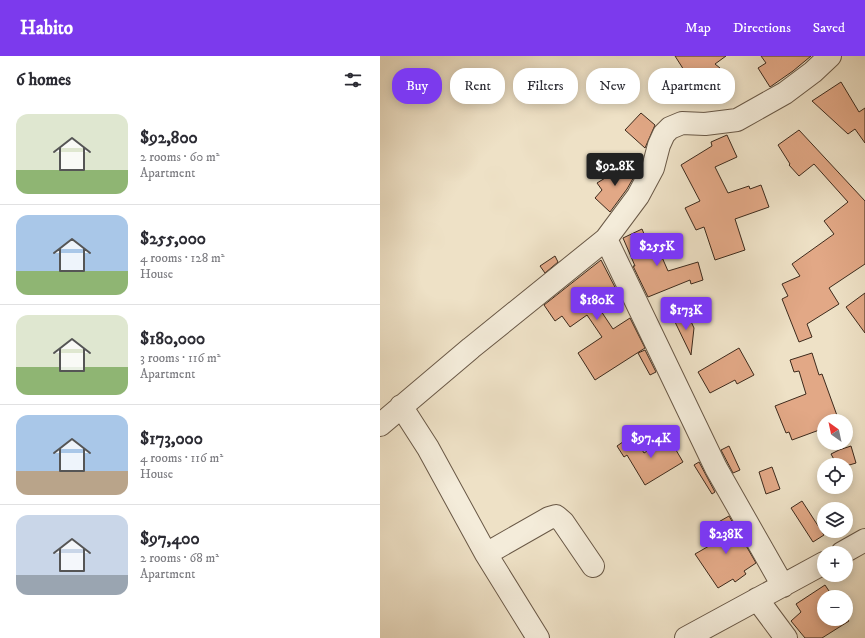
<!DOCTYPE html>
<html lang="en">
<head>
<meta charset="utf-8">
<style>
	body { margin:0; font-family:"IM FELL DW Pica",serif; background:#f7f7f7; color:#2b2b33; height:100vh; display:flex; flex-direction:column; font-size:15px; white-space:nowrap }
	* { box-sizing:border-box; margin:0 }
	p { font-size:13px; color:#7c7c81 }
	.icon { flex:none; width:22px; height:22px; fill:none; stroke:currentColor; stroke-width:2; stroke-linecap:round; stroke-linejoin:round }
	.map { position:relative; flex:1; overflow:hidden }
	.details { display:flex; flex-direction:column; background:#fff; width:380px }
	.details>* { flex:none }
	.hud { position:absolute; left:12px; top:12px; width:380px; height:36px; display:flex; gap:8px }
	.needle { width:26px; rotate:327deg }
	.buttons { position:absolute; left:437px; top:358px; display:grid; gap:8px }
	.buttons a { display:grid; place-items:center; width:36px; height:36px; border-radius:50%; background:#fff; box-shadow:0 2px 10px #0003; font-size:20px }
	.price { position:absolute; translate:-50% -34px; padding:0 9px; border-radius:4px; background:#7c3aed; color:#fff; font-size:13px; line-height:26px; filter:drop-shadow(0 1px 2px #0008) }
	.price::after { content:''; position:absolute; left:50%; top:24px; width:12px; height:9px; margin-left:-6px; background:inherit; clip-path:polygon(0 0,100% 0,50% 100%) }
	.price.selected { background:#222; color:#fff }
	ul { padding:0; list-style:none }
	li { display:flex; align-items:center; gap:12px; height:100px; padding:0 16px }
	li+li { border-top:1px solid #e1e1e2 }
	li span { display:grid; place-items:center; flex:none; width:112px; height:80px; border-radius:12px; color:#555 }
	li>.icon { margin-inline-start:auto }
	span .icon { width:48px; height:48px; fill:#fffc; stroke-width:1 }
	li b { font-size:17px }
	h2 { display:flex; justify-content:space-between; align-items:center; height:48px; padding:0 16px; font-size:17px }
	.pill { padding:0 14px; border-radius:16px; background:#fff; box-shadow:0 2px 10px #0003; font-size:14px; line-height:36px }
	.pill.selected { background:#7c3aed; color:#fff }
	header { display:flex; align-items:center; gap:24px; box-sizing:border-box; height:56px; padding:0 20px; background:#7c3aed; color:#fff }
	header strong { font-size:19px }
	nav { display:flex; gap:22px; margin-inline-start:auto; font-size:14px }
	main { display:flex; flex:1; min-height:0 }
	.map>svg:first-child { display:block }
	.building { fill:#e2a886; stroke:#3d2a1c }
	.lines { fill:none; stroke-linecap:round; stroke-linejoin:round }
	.minor-casing { stroke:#695846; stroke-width:24 }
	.minor { stroke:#f4ecda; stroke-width:22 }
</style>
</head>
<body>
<header>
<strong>Habito</strong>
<nav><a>Map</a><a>Directions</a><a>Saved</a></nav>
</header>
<main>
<section class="details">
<h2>6 homes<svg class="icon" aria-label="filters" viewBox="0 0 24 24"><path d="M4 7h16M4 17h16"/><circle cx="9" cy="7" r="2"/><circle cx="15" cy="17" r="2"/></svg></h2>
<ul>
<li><span style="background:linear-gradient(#dfe7d0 70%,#8fb573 0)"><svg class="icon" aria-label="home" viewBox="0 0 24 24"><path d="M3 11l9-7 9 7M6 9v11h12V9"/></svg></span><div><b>$92,800</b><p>2 rooms · 60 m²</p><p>Apartment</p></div></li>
<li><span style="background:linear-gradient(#a9c7e8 70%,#8fb573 0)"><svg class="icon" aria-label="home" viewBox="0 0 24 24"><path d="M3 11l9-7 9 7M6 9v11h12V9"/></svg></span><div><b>$255,000</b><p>4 rooms · 128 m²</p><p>House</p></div></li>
<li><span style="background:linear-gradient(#dfe7d0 65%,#8fb573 0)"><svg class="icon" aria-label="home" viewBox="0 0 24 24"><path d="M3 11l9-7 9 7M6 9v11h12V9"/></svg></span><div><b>$180,000</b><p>3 rooms · 116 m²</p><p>Apartment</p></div></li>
<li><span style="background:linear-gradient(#a9c7e8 70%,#b9a48a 0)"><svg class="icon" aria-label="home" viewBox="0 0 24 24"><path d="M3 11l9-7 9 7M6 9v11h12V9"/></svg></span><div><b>$173,000</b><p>4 rooms · 116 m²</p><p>House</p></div></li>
<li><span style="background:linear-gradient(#c9d6e8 75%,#9aa5b1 0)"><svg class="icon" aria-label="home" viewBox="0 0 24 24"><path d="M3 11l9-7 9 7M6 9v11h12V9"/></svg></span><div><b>$97,400</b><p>2 rooms · 68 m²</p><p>Apartment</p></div></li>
</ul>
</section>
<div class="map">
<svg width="485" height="582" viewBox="0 0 485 582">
	<rect width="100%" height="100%" fill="#eee1c6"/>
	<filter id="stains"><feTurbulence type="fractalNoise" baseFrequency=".005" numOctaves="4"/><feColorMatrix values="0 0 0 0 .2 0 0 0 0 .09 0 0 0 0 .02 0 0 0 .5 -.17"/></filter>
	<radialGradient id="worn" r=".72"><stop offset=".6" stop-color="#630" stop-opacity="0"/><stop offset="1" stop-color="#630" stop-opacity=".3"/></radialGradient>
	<path class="building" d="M295,0H346L335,8L340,12L325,30L313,20L309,22Z
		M381,0H431L413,15L390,31L378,12L386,7Z
		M461,26L479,56L485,52V87L475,73L468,78L432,45Z
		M261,57L275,69L265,92L245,74Z
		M419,74L485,145V208L449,232L459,248L427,268L432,281L419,286L402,243L408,240L402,228L420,220L412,208L454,178L444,165L468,146L434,108L419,120L409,109L410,108L398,89Z
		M347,79L357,101L335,111L348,137L369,130L370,133L381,129L389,151L355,163L365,194L335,204L324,171L316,174L305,152L320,145L301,109L332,90L331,86Z
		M248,108L255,119L247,133L230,156L215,142L222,134L217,127Z
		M262,173L274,202L281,199L288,215L318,206L323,224L311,228L310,224L268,241L253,210H255L243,182Z
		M175,200L178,206L165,217L160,210Z
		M221,204L238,237L217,249L233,273L250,262L265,292L215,324L198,297L222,281L207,259L190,271L182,260L175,265L164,249Z
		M485,237V277L466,251Z
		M308,259L314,272L311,299L295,266Z
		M359,292L374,319L357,328L355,324L330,337L318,316Z
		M265,294L276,316L270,319L258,297Z
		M432,297L439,319L442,318L459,365H444V371L442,373L412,384L409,376L406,377L395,350L426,338L419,315L414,316L410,304Z
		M253,379L264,397L289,382L303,406L265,429L247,399L244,401L237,390Z
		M349,390L360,414L353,417L341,394Z
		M471,390L476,407L466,410L457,409L451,398L459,394Z
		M319,406L335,436L332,438L314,409Z
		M392,411L400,433L386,438L379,416Z
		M422,445L444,479L433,486L411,452Z
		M349,460L376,507L364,515L366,518L355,526L353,523L338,532L315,498L343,482L335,468Z
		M445,529L453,541H444V563H466V561L469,565L442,582H425L411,565L421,556L416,548Z"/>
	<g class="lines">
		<defs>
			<path id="minor" d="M226,183L336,412L403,530
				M21,350L48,392L106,498L158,582
				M0,369L91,292L226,183L258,140L273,112L279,89L284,78L290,72L302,67L325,68L357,64L405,37L433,16L450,0
				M462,497L485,484
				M106,498L169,462L176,460L183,466L213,510
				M377,543L406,582
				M306,582L444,507"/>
		</defs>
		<use href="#minor" class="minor-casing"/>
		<use href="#minor" class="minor"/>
	</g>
	<rect width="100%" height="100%" filter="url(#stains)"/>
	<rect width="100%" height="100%" fill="url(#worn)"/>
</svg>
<div class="buttons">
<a><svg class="needle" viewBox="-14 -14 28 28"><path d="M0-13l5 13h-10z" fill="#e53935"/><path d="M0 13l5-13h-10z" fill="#7c7c81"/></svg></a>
<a><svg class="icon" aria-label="locate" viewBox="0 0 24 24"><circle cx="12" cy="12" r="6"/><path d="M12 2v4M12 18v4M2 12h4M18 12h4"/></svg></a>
<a><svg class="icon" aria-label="layers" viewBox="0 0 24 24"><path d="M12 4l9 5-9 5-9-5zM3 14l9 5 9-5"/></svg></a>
<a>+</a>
<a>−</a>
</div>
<b class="price selected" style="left:235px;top:131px">$92.8K</b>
<b class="price" style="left:277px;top:211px">$255K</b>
<b class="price" style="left:217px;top:265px">$180K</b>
<b class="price" style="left:306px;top:275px">$173K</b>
<b class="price" style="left:271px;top:403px">$97.4K</b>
<b class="price" style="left:346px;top:499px">$238K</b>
<div class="hud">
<a class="pill selected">Buy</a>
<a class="pill">Rent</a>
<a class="pill">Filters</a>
<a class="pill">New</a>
<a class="pill">Apartment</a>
</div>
</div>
</main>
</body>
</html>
